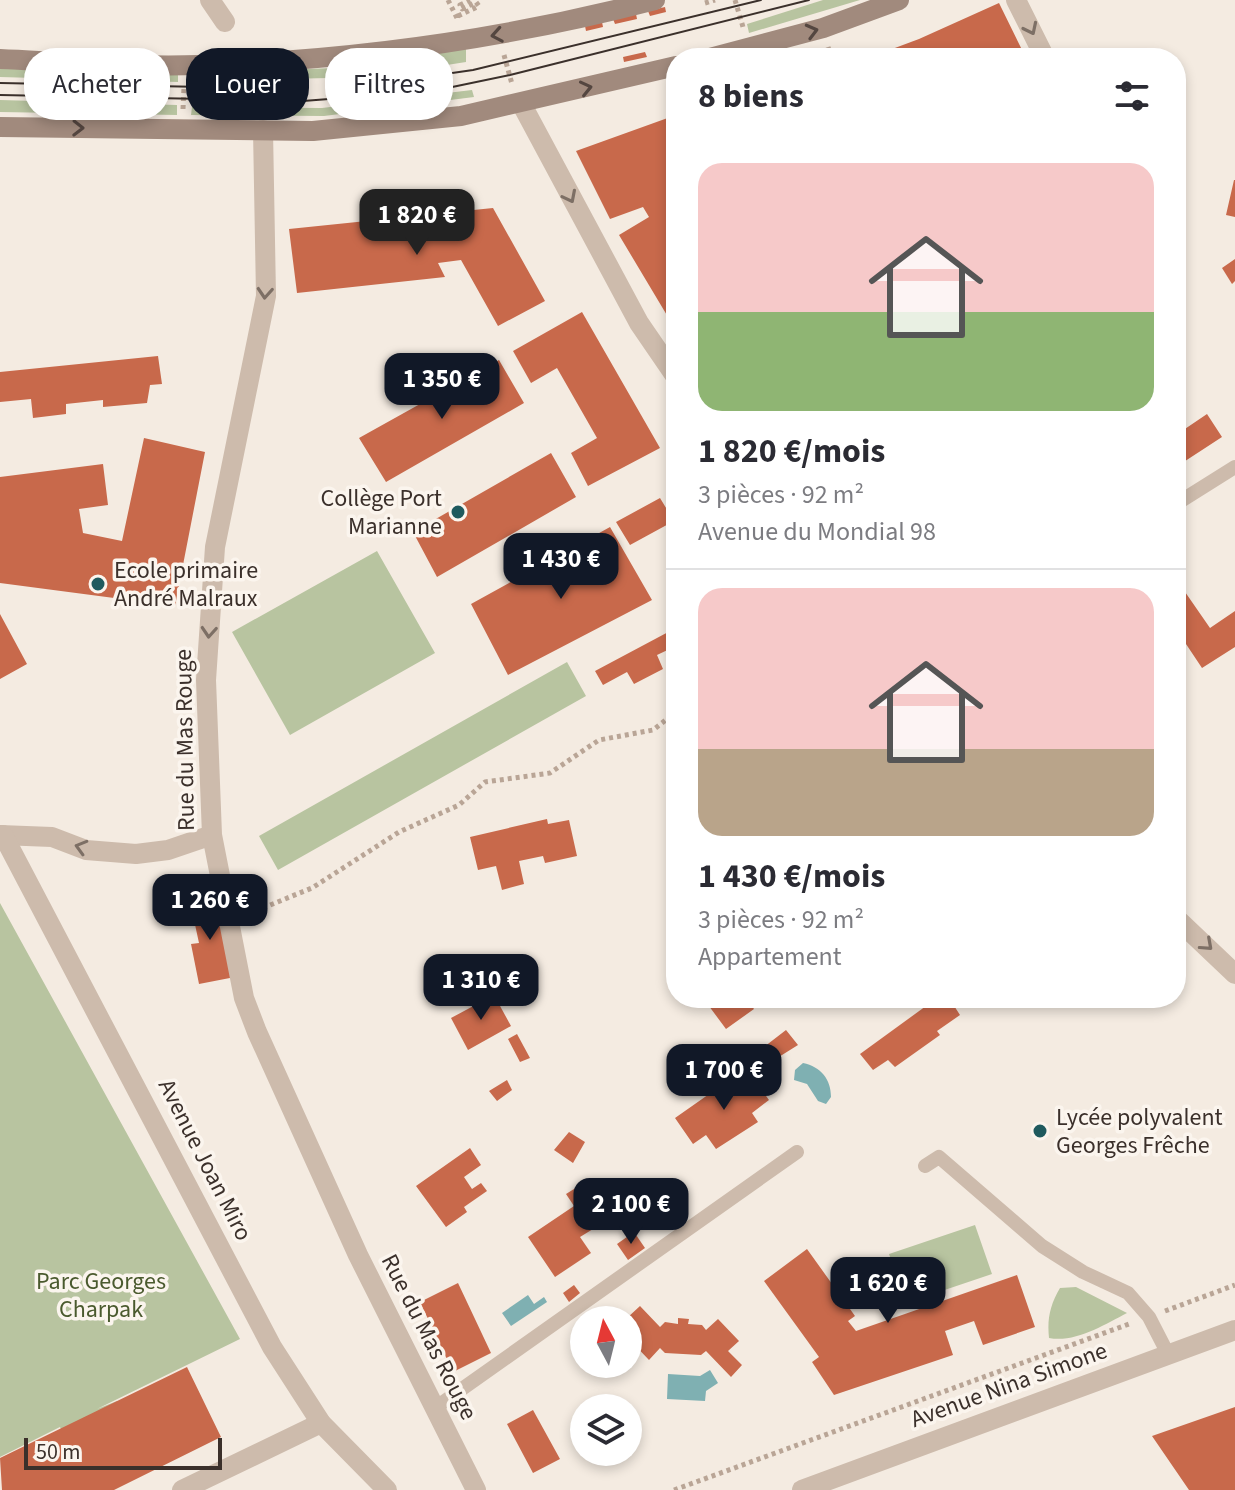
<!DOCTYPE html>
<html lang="fr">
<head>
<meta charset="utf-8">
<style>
	body { margin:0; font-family:"Source Sans 3",sans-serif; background:#f2f2f3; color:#2b2b33; height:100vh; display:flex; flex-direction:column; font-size:30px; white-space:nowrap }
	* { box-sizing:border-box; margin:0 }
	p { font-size:26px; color:#7c7c81 }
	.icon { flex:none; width:44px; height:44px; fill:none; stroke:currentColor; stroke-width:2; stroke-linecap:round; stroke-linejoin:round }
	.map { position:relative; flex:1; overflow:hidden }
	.side { position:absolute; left:666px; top:48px; width:520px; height:960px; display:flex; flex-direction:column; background:#fff; border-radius:32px; box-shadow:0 4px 12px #0003 }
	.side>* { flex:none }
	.guide { position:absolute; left:24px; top:48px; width:522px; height:72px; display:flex; gap:16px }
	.needle { width:52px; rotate:353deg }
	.fabs { position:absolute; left:570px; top:1306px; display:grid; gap:16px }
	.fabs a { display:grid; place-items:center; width:72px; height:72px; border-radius:50%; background:#fff; box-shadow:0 4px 12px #0003; font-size:40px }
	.scale { position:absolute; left:24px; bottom:20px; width:198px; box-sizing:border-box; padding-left:8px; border:4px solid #3b302b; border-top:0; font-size:22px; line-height:28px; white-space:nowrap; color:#3b302b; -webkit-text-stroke:6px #fbf5ee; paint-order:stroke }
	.price { position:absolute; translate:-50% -68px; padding:0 18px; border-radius:16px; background:#111827; color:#fff; font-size:26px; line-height:52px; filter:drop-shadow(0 2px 4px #0008) }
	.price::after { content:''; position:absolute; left:50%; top:48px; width:24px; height:18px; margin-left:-12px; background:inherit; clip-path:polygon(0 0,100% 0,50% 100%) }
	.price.selected { background:#222; color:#fff }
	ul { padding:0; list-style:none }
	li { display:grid; align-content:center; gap:16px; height:424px; padding:0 32px }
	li+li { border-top:2px solid #e1e1e2 }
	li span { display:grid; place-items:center; height:248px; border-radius:24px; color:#555 }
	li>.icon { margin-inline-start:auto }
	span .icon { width:144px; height:144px; fill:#fffc; stroke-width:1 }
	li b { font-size:34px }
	h2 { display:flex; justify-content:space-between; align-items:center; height:96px; padding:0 32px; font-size:34px }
	.pill { padding:0 28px; border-radius:32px; background:#fff; box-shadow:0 4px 12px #0003; font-size:28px; line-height:72px }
	.pill.selected { background:#111827; color:#fff }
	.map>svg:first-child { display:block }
	.green { fill:#b8c4a0 }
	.water { fill:#7fb0b2 }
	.building { fill:#c8694b }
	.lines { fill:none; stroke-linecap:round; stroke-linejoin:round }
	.path { stroke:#b9a596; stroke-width:5; stroke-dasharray:4 4; stroke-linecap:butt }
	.service { stroke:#cdbbac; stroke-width:14 }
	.minor { stroke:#cdbbac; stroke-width:20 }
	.tertiary { stroke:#cdbbac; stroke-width:20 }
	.secondary { stroke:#a18a7d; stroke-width:20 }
	.tram { stroke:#3b302b; stroke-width:2 }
	.oneway { stroke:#7d6f65 }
	.oneway2 { stroke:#544640 }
	.poi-dot { fill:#1f5a5e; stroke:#fbf5ee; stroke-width:3 }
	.labels { text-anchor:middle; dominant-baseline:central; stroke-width:7; stroke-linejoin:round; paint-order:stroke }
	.poi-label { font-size:24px; fill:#3b302b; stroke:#fbf5ee; text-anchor:start }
	.street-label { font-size:24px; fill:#3b302b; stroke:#fbf5ee }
	.park-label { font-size:24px; fill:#4a5a2e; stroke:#fbf5ee }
</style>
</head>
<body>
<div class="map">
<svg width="1235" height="1490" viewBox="0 0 1235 1490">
	<rect width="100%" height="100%" fill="#f4ebe1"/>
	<path class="green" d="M823,0H860L749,33L747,24Z
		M466,48V62L370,77L199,81V72L370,67Z
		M0,67L178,72V82L0,77Z
		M472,90L474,97L324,116L191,115L192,107L322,108Z
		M0,100L177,105V115L0,112Z
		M377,551L435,653L290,735L232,632Z
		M567,662L586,696L278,870L259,836Z
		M0,903L240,1339L97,1409L117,1401L142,1453L86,1481L60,1427L0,1457Z
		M975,1225L992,1274L906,1303L889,1254Z
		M1076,1287L1127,1313C1104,1325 1075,1343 1049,1338C1047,1319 1050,1305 1060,1288Z"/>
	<path class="water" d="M803,1063C821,1067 831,1079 831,1097L826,1104L818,1101L807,1084L794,1080L795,1070Z
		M528,1295L534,1304L544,1297L547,1302L511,1326L502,1313Z
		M710,1370L718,1383L706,1391L705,1401L667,1399L668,1374L700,1376Z"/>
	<path class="building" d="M999,3L1026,58H868L919,39Z
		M665,7L666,12L650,16L648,11Z
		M636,14L637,19L615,24L613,19Z
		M602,22L603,27L586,31L585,26Z
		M645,52L647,57L624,62L623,57Z
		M676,115V312L668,317L619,235L649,217L643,207L610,219L576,151Z
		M1234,180H1235V217L1226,215Z
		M493,208L545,301L498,326L461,260L438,263L445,277L297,293L289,229Z
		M1235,259V281L1232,284L1222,268Z
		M582,312L660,448L588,486L571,453L597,438L557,368L531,383L513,351Z
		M158,356L162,384L150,385L147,403L103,407V400L66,404V414L33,418L31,399L0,402V372Z
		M499,360L524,403L386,482L359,438Z
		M1207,414L1222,437L1176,467V435Z
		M144,438L205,452L175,606L0,583V477L103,464L108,505L79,509L83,533L122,541Z
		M551,453L576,497L437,577L413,532Z
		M676,490V507L669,493Z
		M660,498L674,521L630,545L616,522Z
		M610,527L652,600L508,675L471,604Z
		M1183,589L1210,628L1235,611V647L1202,668L1176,629V594Z
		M0,614L27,664L0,679Z
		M672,630L676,646L657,655L663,669L634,684L627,672L603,685L595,671Z
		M547,819L548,824L569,820L577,856L545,863L543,856L519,861L524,884L502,890L496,866L478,870L470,837Z
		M219,898L235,977L199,984L191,944L199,943L194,920L186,922L183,909Z
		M494,995L511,1026L468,1050L451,1018Z
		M703,998H746L754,1009L726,1029Z
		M828,998H844L834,1006Z
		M937,998H949L960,1015L937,1031L940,1035L895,1067L888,1060L873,1070L860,1054Z
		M786,1030L798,1045L766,1065L756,1053Z
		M517,1034L530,1058L520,1062L508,1039Z
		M750,1074L769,1100L752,1113L758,1122L716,1149L706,1135L693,1144L675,1118L732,1078L735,1083Z
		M507,1080L512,1090L497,1101L489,1091Z
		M569,1132L585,1142L573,1163L554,1150Z
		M470,1148L481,1165L464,1177L472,1189L481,1183L487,1191L464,1207L467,1212L446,1227L416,1186Z
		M582,1184L606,1221L580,1237L591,1253L555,1277L528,1237L574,1206L566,1194Z
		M634,1232L645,1248L628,1260L617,1244Z
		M807,1249L855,1316L848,1321L856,1331L1017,1275L1035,1327L983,1345L974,1321L945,1331L953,1355L834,1395L812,1362L819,1357L764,1281Z
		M458,1283L491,1353L453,1372L420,1302Z
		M574,1285L580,1293L569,1302L563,1293Z
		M640,1306L660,1327L665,1322L678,1324V1318L689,1319L688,1324L702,1325L706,1330L718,1319L739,1341L728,1351L742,1365L731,1377L706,1351L701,1355L665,1353L660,1348L649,1360L628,1338L637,1328L627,1318Z
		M187,1367L221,1437L114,1490H2L0,1458Z
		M1235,1407V1490H1189L1152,1436Z
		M533,1410L560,1459L533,1473L507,1424Z"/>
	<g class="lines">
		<path class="path" d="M448,0L457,18
			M735,0L743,27
			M705,3L715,0
			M458,16L479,6L476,2L462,9L460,5L470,0
			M828,47L832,58
			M504,55L512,84
			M183,109L184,87
			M248,914L312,888L399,832L459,805L485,782L550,773L599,740L653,730L676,712
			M1165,1311L1235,1285
			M674,1490L1129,1324"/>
		<path class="service" d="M1176,504L1235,467
			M925,1166L939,1157L1042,1246L1083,1272L1128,1293L1149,1317L1168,1354
			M435,1408L797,1152"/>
		<path class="minor" d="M210,0L225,22
			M1016,0L1045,58
			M521,103L639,323L676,377
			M263,130L266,296L215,547L206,680L212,835L244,998L257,1032L358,1255L476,1490
			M0,835L52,837L86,850L136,854L168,850L212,835
			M1176,918L1235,974
			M182,1490L321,1423"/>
		<path class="tertiary" d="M3,835L272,1347L321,1423L387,1490
			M802,1490L1235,1330"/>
		<path class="secondary" d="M710,58L823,28L899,0
			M0,59C66,62 134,67 200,65C354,60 505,39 655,0
			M0,127L313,131L461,116L676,66"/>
		<path class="tram" d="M0,83L307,89
			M355,87L473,70L761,0
			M0,95L303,101L433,91L510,75L809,0"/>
	</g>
	<defs><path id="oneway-chevron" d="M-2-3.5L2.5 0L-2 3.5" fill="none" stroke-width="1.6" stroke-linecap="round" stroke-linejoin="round" transform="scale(2)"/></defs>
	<g class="oneway">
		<use href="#oneway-chevron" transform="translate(1031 29) rotate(64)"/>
		<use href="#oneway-chevron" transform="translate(570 197) rotate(63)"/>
		<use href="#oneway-chevron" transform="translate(265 293) rotate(94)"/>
		<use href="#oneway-chevron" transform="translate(209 632) rotate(94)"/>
		<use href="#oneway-chevron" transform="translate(81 847) rotate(-164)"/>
		<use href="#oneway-chevron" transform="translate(1207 945) rotate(42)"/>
	</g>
	<g class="oneway2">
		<use href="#oneway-chevron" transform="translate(812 31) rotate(-15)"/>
		<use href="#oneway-chevron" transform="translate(497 35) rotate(170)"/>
		<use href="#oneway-chevron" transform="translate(586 88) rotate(-13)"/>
		<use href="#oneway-chevron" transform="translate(78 128) rotate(1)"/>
	</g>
	<g class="poi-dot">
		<circle cx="458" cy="512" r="8"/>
		<circle cx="98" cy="584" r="8"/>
		<circle cx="1040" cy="1131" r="8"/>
	</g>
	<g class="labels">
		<g class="poi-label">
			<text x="442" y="498" text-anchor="end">Collège Port<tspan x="442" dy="28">Marianne</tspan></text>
			<text x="114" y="570">Ecole primaire<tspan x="114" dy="28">André Malraux</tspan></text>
			<text x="1056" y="1117">Lycée polyvalent<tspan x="1056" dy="28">Georges Frêche</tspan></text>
		</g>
		<g class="street-label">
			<text transform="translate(185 740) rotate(-91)">Rue du Mas Rouge</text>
			<text transform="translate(205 1160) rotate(63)">Avenue Joan Miro</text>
			<text transform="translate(429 1337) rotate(63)">Rue du Mas Rouge</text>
			<text transform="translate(1009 1385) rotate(-20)">Avenue Nina Simone</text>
		</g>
		<g class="park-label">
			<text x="101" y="1281">Parc Georges<tspan x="101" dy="28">Charpak</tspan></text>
		</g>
	</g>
</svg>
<div class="fabs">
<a><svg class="needle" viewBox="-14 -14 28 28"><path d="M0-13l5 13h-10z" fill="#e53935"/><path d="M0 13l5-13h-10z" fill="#7c7c81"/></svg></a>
<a><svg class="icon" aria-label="layers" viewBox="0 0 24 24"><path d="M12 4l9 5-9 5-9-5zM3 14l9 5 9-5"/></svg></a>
</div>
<div class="scale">50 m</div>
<b class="price selected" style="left:417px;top:257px">1 820 €</b>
<b class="price" style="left:442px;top:421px">1 350 €</b>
<b class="price" style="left:561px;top:601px">1 430 €</b>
<b class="price" style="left:210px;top:942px">1 260 €</b>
<b class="price" style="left:481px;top:1022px">1 310 €</b>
<b class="price" style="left:724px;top:1112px">1 700 €</b>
<b class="price" style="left:631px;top:1246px">2 100 €</b>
<b class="price" style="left:888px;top:1325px">1 620 €</b>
<div class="guide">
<a class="pill">Acheter</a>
<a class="pill selected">Louer</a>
<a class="pill">Filtres</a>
</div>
<section class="side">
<h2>8 biens<svg class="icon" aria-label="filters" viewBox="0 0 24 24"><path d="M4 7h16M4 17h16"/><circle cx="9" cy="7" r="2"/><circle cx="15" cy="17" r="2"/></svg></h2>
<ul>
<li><span style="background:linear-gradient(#f6c9c9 60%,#8fb573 0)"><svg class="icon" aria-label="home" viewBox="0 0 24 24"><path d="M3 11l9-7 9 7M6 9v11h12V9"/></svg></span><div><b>1 820 €/mois</b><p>3 pièces · 92 m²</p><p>Avenue du Mondial 98</p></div></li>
<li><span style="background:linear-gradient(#f6c9c9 65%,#b9a48a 0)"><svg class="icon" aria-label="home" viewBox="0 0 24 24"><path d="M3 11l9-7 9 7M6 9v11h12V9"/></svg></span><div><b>1 430 €/mois</b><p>3 pièces · 92 m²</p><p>Appartement</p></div></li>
</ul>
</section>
</div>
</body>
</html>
